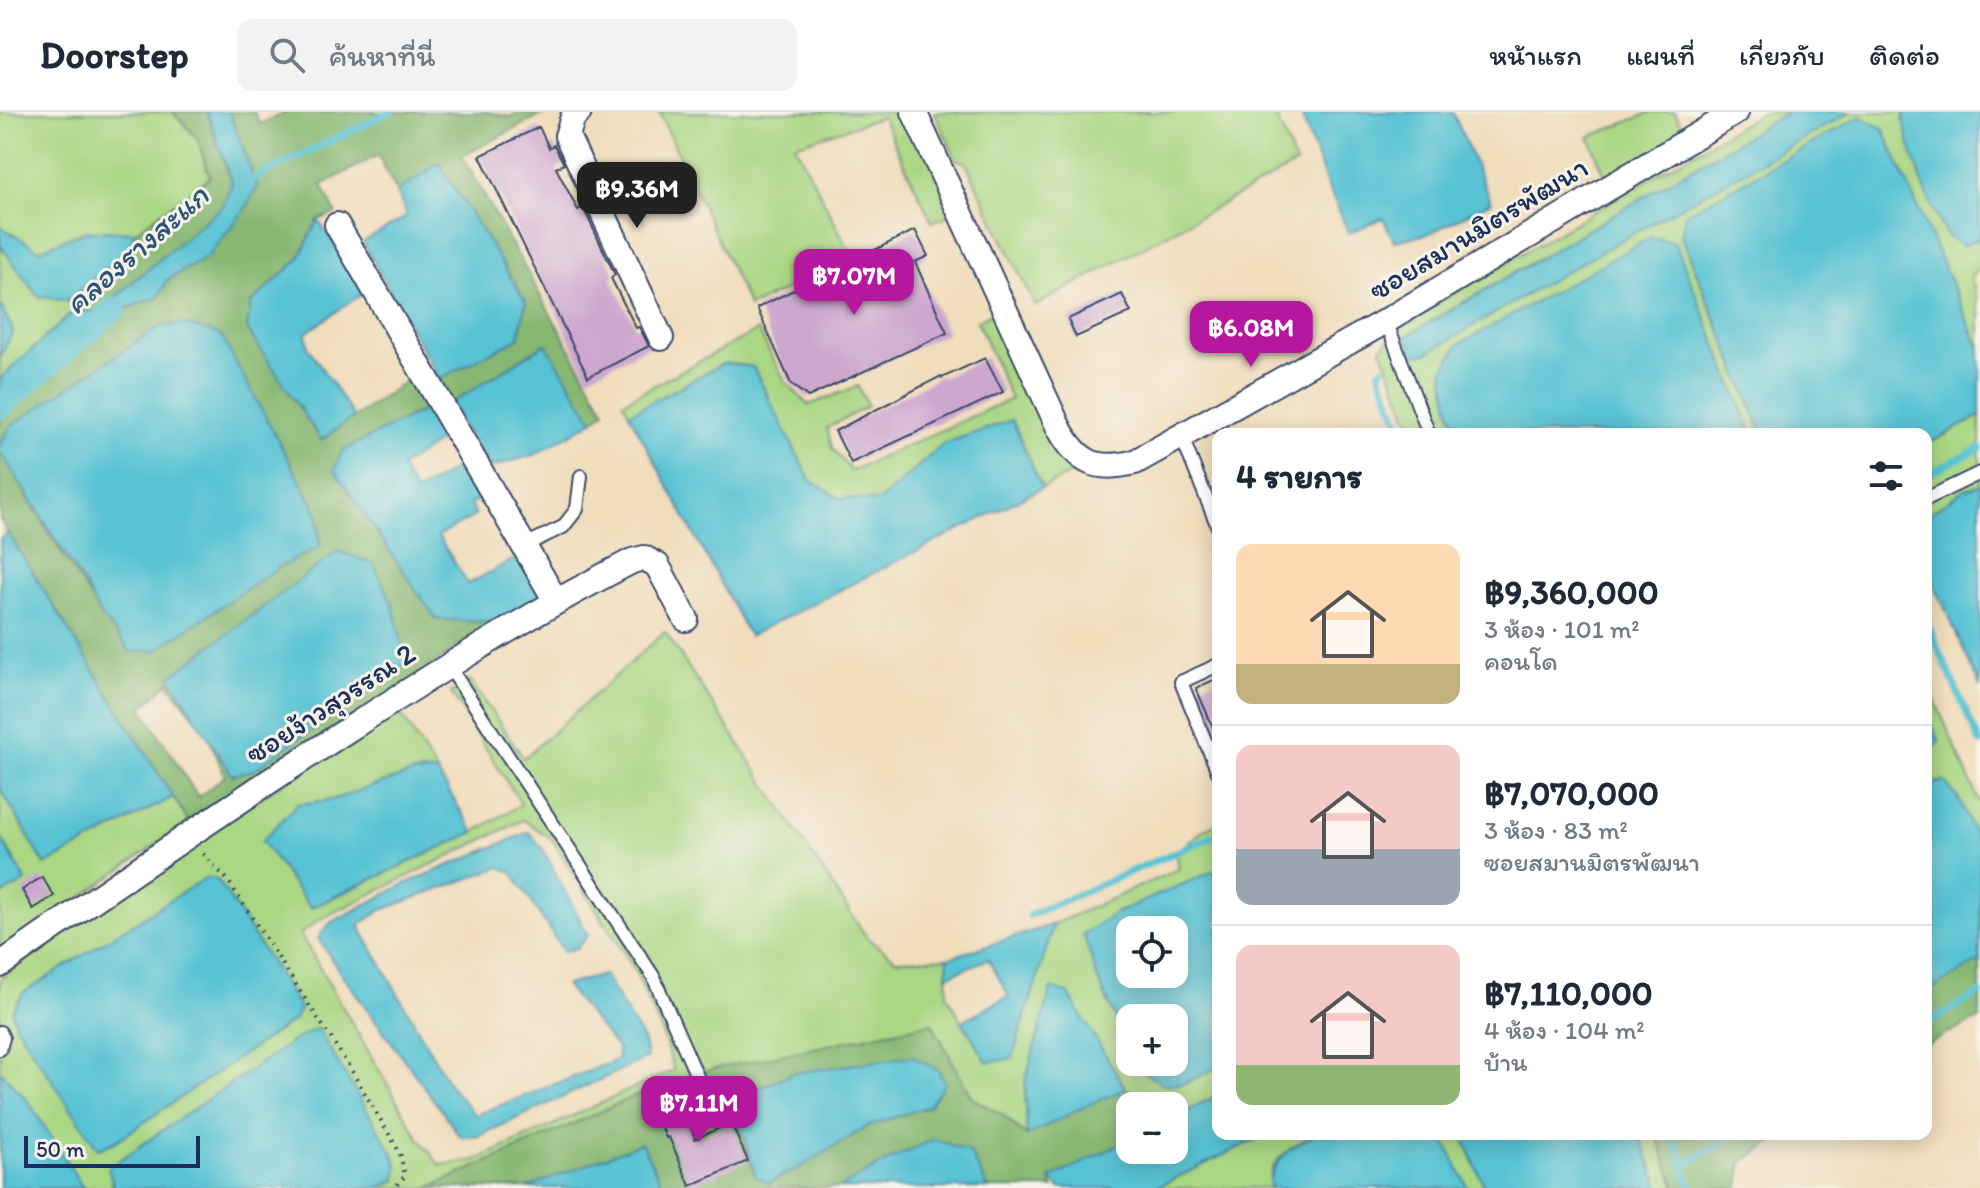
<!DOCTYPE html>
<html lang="th">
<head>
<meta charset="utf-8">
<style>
	body { margin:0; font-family:Itim,"Playpen Sans Thai",sans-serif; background:#f2f2f3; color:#1f2937; height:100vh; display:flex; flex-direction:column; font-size:30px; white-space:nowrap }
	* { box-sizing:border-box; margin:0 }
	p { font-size:26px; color:#747a83 }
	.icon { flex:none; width:44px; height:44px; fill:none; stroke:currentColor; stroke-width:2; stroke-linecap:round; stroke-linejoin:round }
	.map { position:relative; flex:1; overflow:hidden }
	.details { position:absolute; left:1212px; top:316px; width:720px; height:712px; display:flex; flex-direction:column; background:#fff; border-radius:16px; box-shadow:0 4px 20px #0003 }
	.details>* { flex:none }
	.buttons { position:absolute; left:1116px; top:804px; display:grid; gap:16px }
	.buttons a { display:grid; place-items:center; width:72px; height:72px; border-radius:16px; background:#fff; box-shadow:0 4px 20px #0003; font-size:40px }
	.scale { position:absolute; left:24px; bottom:20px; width:176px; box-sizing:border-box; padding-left:8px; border:4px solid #1b2f5e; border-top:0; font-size:22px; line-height:28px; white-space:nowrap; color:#1b2f5e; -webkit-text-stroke:6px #f7f3e8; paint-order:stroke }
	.price { position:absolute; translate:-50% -68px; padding:0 18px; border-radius:16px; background:#b5179e; color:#fff; font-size:26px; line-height:52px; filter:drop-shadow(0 2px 4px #0008) }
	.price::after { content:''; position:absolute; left:50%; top:48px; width:24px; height:18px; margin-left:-12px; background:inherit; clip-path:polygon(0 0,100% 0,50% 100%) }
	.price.on { background:#222; color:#fff }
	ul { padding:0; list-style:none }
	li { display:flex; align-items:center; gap:24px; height:200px; padding:0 24px }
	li+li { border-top:2px solid #e0e1e3 }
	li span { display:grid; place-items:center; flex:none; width:224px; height:160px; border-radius:16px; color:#555 }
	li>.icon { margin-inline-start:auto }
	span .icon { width:96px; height:96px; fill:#fffc; stroke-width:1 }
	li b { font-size:34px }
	h2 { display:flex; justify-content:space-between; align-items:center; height:96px; padding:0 24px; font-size:34px }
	header { display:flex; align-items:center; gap:48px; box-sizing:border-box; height:112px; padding:0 40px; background:#fff; border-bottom:2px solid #e0e1e3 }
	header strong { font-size:38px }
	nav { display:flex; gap:44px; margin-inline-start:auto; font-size:28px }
	.search { width:560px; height:72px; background:#f2f2f3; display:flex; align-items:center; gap:20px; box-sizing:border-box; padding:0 28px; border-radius:16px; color:#747a83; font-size:30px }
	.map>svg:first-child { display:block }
	.green { fill:#aad784; stroke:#628371; stroke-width:2; fill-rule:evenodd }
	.forest { fill:#87b872; stroke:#517468; stroke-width:2; fill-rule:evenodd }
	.water { fill:#59c3d4; stroke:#3a7999; stroke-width:2; fill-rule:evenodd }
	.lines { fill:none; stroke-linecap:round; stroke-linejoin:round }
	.stream { stroke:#59c3d4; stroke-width:7 }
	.canal { stroke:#59c3d4; stroke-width:24 }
	.building { fill:#cda7cf }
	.lane-casing { stroke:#3b496c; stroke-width:16 }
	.street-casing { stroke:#3b496c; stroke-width:28 }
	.path { stroke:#3b496c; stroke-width:4; stroke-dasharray:2 6; stroke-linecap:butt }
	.lane { stroke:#fff; stroke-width:12 }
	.street { stroke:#fff; stroke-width:24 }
	.labels { text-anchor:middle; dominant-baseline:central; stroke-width:6; stroke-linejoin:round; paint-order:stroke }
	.street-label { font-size:30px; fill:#1b2f5e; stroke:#f7f3e8 }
	.water-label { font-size:32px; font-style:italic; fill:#2a547c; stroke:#f7f3e8 }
</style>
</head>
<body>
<header>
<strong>Doorstep</strong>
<div class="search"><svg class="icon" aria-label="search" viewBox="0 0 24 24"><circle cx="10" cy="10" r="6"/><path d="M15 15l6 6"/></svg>ค้นหาที่นี่</div>
<nav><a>หน้าแรก</a><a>แผนที่</a><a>เกี่ยวกับ</a><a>ติดต่อ</a></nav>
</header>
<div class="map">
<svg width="1980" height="1076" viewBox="0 0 1980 1076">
	<rect width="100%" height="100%" fill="#f7f3e8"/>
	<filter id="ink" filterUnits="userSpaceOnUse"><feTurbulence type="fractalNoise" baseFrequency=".0125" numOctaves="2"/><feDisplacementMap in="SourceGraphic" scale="16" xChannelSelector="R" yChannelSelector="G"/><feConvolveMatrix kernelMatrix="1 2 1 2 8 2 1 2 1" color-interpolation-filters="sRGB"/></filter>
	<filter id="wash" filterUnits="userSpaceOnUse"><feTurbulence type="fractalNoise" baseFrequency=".006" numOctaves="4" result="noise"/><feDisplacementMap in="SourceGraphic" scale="32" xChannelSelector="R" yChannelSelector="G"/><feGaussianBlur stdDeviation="1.8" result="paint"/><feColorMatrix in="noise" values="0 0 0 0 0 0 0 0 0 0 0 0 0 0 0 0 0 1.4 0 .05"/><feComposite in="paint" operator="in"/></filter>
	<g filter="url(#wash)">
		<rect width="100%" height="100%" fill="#f0ddbc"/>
		<path class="green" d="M0,0H173L197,26L210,65L135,120L86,119L39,138L0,114Z
			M659,0H909L955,101L932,110L882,5L795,33L853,146L749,195Z
			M934,0H1274L1296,52L1035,194L966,51L956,47Z
			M1652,0H1675L1682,15L1676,28L1606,66L1589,25Z
			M1763,0H1788L1406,224L1427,241L1589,146L1851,0H1905L1903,7L1962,134L1980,126V155L1971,164L1980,201V237L1883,16L1681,123L1763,322H1752L1674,130L1651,125L1450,299L1460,322H1415L1381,236L1402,212Z
			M0,133L38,184L67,189L75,198L0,267V246L13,219L0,192Z
			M993,200L1071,362L1042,376L1012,308L943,332L880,389L839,386L810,368L753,255L724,251L629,302L623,290L758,218L786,271L809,293L858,274L868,294L827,316L832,336L851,359L1011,287L977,209Z
			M1980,304V373L1965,377L1926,404V333Z
			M665,520L867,826L897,848L948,846L947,883L968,920L1012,947L1054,812L1179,757L1176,740L1206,716L1218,711V757L1116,801L1084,822L1098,868L1130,937V950H1136L1140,958L1186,971L1218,954V983L1174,1005V994H1153L1126,977L1068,881L1025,970L1027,1024L1004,1004L972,986L709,958L633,985L429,1076H380L396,1068L110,1071L114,1076H83L29,990L0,959V867L240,698L399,599L437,660L413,661L331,688L298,692L263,729L311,796L474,720L521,692L451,581L470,569L524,646ZM523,708L551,726L633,855L660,915L674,958L476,1048L440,1053L418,1025L300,822L320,807ZM207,766L218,768L300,896L295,907L115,1030L98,1037L12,899L23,881Z
			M1926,568L1980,692V735L1960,689L1944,669L1926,673V648L1939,629L1926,601Z
			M0,676L45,753L173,685L189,710L0,842V784L26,769L0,723Z
			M1267,1022H1317C1297,1031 1262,1049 1271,1076H1155Z
			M1441,1022H1462L1485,1076H1468Z
			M1639,1022H1659L1677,1076H1660Z"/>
		<path class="forest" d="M173,0H207L232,71L223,94L96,201L75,198L67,189L128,138L135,120L210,65L197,26Z
			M229,0H254L260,12L287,0H488L510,5L519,0H547L462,44L605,299L593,309L545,232L450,292L439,267L519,226L526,190L439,52L397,80L378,43L322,73L336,101L318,108L299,147L251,191L321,328L412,265L430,295L342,339L436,507L493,511L386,585L189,710L0,408V339C42,406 81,480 131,540L156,538L281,454L320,435L318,402L289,349L11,314L0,333V283C47,246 99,200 158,186L167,169L207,145L257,75ZM374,452L232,662L222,643ZM168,571L207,621L225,664L198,685L142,596Z
			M1980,849V906L1926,933V880Z
			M932,911L972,986L1004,1004L1026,1024L1085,994L1126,977L1153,994H1130V1028L1050,1067L1054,1076H988L970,1040L887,1049L840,1076H664L641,1031L527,1076H429L633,985L709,958ZM912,944L929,994L868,1014L806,1052L770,1071L755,1063L745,1026L730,990L793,961Z
			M1656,1022H1785L1742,1050L1739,1076H1676Z"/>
		<path class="water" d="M207,0H229L257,75L244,99L207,145L167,168L158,186C99,200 47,246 0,283V267L75,198L97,200L223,94L232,71Z
			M1300,0H1453L1491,90L1428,122L1394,129L1383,106L1349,121L1328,75Z
			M1788,0H1851L1589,146L1427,241L1413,243L1406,225Z
			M1905,0H1980V126L1962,134C1958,131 1951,127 1947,123C1935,109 1900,17 1905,0Z
			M1860,5L1883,16L1980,237V304L1926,333V322H1763L1681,123L1686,102Z
			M439,51L526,190L519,226L439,267L363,130L407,104L397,80Z
			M318,108L366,179L306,221L308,235L354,305L321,328L247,217L251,191L299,147Z
			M0,114L39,138L86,119L135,120L128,138L67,189L38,184L0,133Z
			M1651,125L1675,130L1752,322H1460L1450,299L1443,258L1458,233Z
			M0,192L13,219L0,246Z
			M184,212L221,223L318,402L320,435L281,454L156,538L131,540L99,501L84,472L0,339V333L11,314L159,215Z
			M546,232L593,309L536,342L490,356L450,292Z
			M724,251L753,255L810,368L839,386L880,389L943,332L1012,308L1042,376L749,524L629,302Z
			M430,295L451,321L401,355L415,380L466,351L487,383L470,392L476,403L438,424L468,472L520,444L540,482C520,518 471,509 436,507L334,358L342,339Z
			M1980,373V575L1926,454V404L1965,377Z
			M8,421L173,685L45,753L0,676V427Z
			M338,439L374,452L393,493L407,550L254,658L232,663L170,565Z
			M1926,601L1939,629L1926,648Z
			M437,660L474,720L310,796L262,729L297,692L331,688L413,661Z
			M1944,669L1960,689L1980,735V849L1926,880V673Z
			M529,720L544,739L588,823L577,836L564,840L512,760L500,755L382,798L359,813L449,972L475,1003L617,948L618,937L565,873L604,863L644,929L647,946L477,1025L460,1024L335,853L318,826L330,811L407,771Z
			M0,724L26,769L0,784Z
			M1218,757V954C1198,965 1175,982 1154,967C1146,962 1140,959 1136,950H1174V906H1130V937L1098,868L1083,822L1116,801ZM1130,818H1174V862H1130Z
			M207,765L218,768L300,896L295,907L115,1030L98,1037L15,913L12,899L23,881Z
			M1054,812L1012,947L987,950L962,909L1009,884L988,847L947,864L948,846Z
			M1051,876L1068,881L1126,977L1085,994L1027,1024L1025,970Z
			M317,916L394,1043L398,1056L396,1068L380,1076H114L108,1056L294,928Z
			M912,944L938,958L945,971L929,994L868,1014L806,1052L769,1071L755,1064L745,1026L730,990L793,961Z
			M0,959L29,990L83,1076H0Z
			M1218,983V1022H1267L1155,1076H1060L1050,1067L1130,1027V1038H1174V1005Z
			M1317,1022H1441L1468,1076H1271L1269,1070C1277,1044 1292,1033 1317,1022Z
			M1462,1022H1639L1660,1076H1485Z
			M934,1027L970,1040L988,1076H840L887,1049Z
			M641,1031L664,1076H527Z"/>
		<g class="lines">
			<path class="stream" d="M246,70L390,0
				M1383,256L1379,260L1404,322
				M1926,363L1980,336
				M1926,509L1980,631
				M1030,803L1218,722
				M1926,912L1980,881
				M1672,1022L1691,1076
				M1683,1053L1737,1022"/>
			<path class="canal" d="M0,295L114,197"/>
		</g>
		<g id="blocks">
			<path class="building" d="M539,15L549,36L554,33L564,52L556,56L578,98L583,95L615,163L611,166L636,216L639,215L649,234L588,265L480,44Z
				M915,118L928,144L915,150L947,221L808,285L791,272L757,196Z
				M1122,182L1131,200L1076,225L1068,207Z
				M985,246L1003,280L851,351L835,319L941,264L942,266Z
				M1218,566V627L1196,576Z
				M42,765L54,784L33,797L22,778Z
				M679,984L695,1027L731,1011L748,1049L690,1074L669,1025L666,1026L654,994Z"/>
		</g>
	</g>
	<g filter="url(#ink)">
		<use href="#blocks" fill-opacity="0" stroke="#3b496c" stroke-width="2"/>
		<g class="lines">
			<defs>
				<path id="lane" d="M1386,209L1429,322
					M1181,323L1218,415
					M1926,387L1980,361
					M525,433L563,415L577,397L581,364
					M448,553L653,864L710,994
					M1218,553L1181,570L1218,660
					M0,920L3,926L0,937"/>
				<path id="street" d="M579,0L573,5L567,24L661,226
					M914,0L1059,316C1078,351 1096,360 1135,350L1386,209L1736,0
					M337,113L556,489
					M0,853C114,773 229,695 346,619C439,559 533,500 632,449L644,446L657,453L686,507"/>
			</defs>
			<use href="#lane" class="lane-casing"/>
			<use href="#street" class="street-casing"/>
			<path class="path" d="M203,742L227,767L347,951L400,1041L405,1064L394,1076"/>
			<use href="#lane" class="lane"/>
			<use href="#street" class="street"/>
		</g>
	</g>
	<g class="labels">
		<g class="street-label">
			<text transform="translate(1478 116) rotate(-31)">ซอยสมานมิตรพัฒนา</text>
			<text transform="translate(330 591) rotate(-33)">ซอยง้าวสุวรรณ 2</text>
		</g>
		<g class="water-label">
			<text transform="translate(136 137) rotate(-41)">คลองรางสะแก</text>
		</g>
	</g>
</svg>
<div class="buttons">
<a><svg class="icon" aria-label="locate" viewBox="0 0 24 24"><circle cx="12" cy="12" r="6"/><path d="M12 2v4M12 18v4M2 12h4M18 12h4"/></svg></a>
<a>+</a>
<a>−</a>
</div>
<div class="scale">50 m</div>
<b class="price on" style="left:637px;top:118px">฿9.36M</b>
<b class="price" style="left:854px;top:205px">฿7.07M</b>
<b class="price" style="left:1251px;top:257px">฿6.08M</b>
<b class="price" style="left:699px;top:1032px">฿7.11M</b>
<section class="details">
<h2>4 รายการ<svg class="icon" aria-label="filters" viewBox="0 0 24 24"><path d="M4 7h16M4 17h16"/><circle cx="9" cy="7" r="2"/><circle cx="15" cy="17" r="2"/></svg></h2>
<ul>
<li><span style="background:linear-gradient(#ffd9b3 75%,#c2b280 0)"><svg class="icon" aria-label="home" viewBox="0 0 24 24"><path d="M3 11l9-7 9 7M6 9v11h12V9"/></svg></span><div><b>฿9,360,000</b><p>3 ห้อง · 101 m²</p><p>คอนโด</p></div></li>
<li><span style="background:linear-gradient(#f6c9c9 65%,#9aa5b1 0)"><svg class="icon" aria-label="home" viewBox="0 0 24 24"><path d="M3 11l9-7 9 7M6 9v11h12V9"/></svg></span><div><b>฿7,070,000</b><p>3 ห้อง · 83 m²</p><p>ซอยสมานมิตรพัฒนา</p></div></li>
<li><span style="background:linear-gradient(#f6c9c9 75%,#8fb573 0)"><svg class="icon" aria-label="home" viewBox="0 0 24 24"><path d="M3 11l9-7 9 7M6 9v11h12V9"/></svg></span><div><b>฿7,110,000</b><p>4 ห้อง · 104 m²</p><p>บ้าน</p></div></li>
</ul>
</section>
</div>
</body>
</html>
